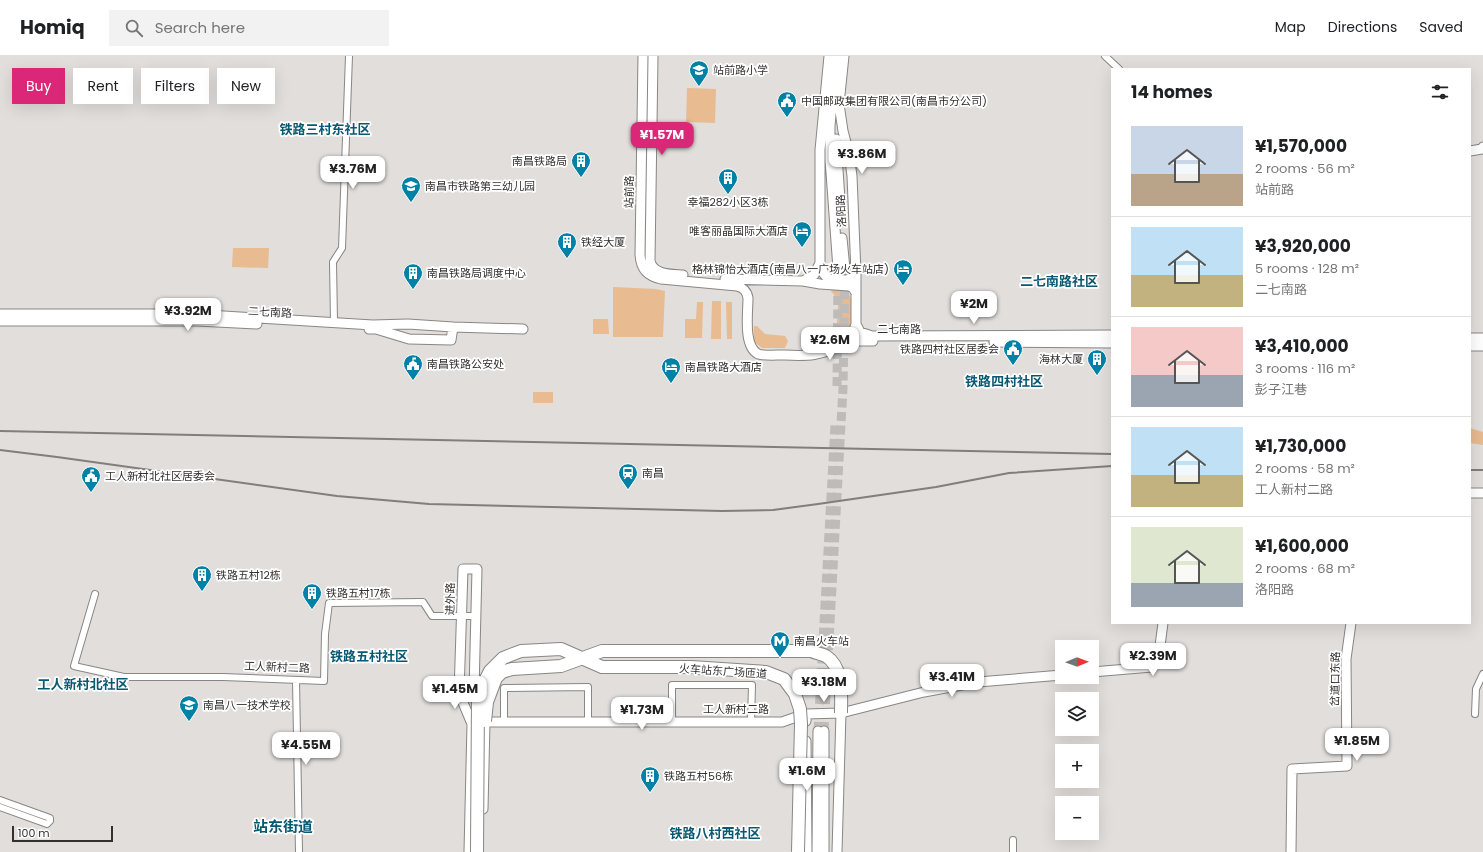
<!DOCTYPE html>
<html lang="en">
<head>
<meta charset="utf-8">
<style>
	body { margin:0; font-family:Poppins,"Noto Sans SC",sans-serif; background:#f2f2f2; color:#202124; height:100vh; display:flex; flex-direction:column; font-size:15px; white-space:nowrap }
	* { box-sizing:border-box; margin:0 }
	p { font-size:13px; color:#757577 }
	.icon { flex:none; width:22px; height:22px; fill:none; stroke:currentColor; stroke-width:2; stroke-linecap:round; stroke-linejoin:round }
	.map { position:relative; flex:1; overflow:hidden }
	.panel { position:absolute; left:1111px; top:12px; width:360px; height:556px; display:flex; flex-direction:column; background:#fff; border-radius:0px; box-shadow:0 4px 16px #0002 }
	.panel>* { flex:none }
	.top-card { position:absolute; left:12px; top:12px; width:380px; height:36px; display:flex; gap:8px }
	.needle { width:26px; rotate:89deg }
	.tools { position:absolute; left:1055px; top:584px; display:grid; gap:8px }
	.tools a { display:grid; place-items:center; width:44px; height:44px; border-radius:0px; background:#fff; box-shadow:0 4px 16px #0002; font-size:20px }
	.scale { position:absolute; left:12px; bottom:10px; width:101px; box-sizing:border-box; padding-left:4px; border:2px solid #333130; border-top:0; font-size:11px; line-height:14px; white-space:nowrap; color:#333130; -webkit-text-stroke:3px #fff; paint-order:stroke }
	.price { position:absolute; translate:-50% -34px; padding:0 9px; border-radius:8px; background:#fff; color:#222; font-size:13px; line-height:26px; filter:drop-shadow(0 1px 2px #0008) }
	.price::after { content:''; position:absolute; left:50%; top:24px; width:12px; height:9px; margin-left:-6px; background:inherit; clip-path:polygon(0 0,100% 0,50% 100%) }
	.price.active { background:#db2777; color:#fff }
	ul { padding:0; list-style:none }
	li { display:flex; align-items:center; gap:12px; height:100px; padding:0 20px }
	li+li { border-top:1px solid #e0e0e0 }
	li span { display:grid; place-items:center; flex:none; width:112px; height:80px; border-radius:0px; color:#555 }
	li>.icon { margin-inline-start:auto }
	span .icon { width:48px; height:48px; fill:#fffc; stroke-width:1 }
	li b { font-size:17px }
	h2 { display:flex; justify-content:space-between; align-items:center; height:48px; padding:0 20px; font-size:17px }
	.tag { padding:0 14px; border-radius:0px; background:#fff; box-shadow:0 4px 16px #0002; font-size:14px; line-height:36px }
	.tag.active { background:#db2777; color:#fff }
	header { display:flex; align-items:center; gap:24px; box-sizing:border-box; height:56px; padding:0 20px; background:#fff; border-bottom:1px solid #e0e0e0 }
	header strong { font-size:19px }
	nav { display:flex; gap:22px; margin-inline-start:auto; font-size:14px }
	.search { width:280px; height:36px; background:#f2f2f2; display:flex; align-items:center; gap:10px; box-sizing:border-box; padding:0 14px; border-radius:0px; color:#757577; font-size:15px }
	.map>svg:first-child { display:block }
	.green { fill:#e8bb90 }
	.lines { fill:none; stroke-linecap:round; stroke-linejoin:round }
	.secondary-tunnel { stroke:#bebbb9; stroke-width:9; stroke-dasharray:9 4.5; stroke-linecap:butt }
	.street-casing { stroke:#898683; stroke-width:8 }
	.secondary-casing { stroke:#898683; stroke-width:11 }
	.street { stroke:#fff; stroke-width:6 }
	.secondary { stroke:#fff; stroke-width:9 }
	.rail { stroke:#817e7c; stroke-width:2 }
	.highway-bridge-casing { stroke:#898683; stroke-width:14; stroke-linecap:butt }
	.highway-bridge { stroke:#fff; stroke-width:12 }
	.labels { text-anchor:middle; dominant-baseline:central; stroke-width:3.5; stroke-linejoin:round; paint-order:stroke }
	.poi-label { font-size:11px; fill:#333130; stroke:#fff; text-anchor:start }
	.street-label { font-size:11px; fill:#333130; stroke:#fff }
	.quarter-label { font-size:13px; font-weight:bold; fill:#075871; stroke:#fff }
	.district-label { font-size:15px; font-weight:bold; fill:#075871; stroke:#fff }
</style>
</head>
<body>
<header>
<strong>Homiq</strong>
<div class="search"><svg class="icon" aria-label="search" viewBox="0 0 24 24"><circle cx="10" cy="10" r="6"/><path d="M15 15l6 6"/></svg>Search here</div>
<nav><a>Map</a><a>Directions</a><a>Saved</a></nav>
</header>
<div class="map">
<svg width="1483" height="796" viewBox="0 0 1483 796">
	<rect width="100%" height="100%" fill="#e1dedb"/>
	<path class="green" d="M687,32L716,33L715,67L686,66Z
		M233,192H269L268,212L232,211Z
		M613,231L656,233L665,235L663,281H613Z
		M832,231H845C854,243 854,262 849,276C831,281 839,259 838,250C838,244 835,240 831,235Z
		M712,245H721V283H711Z
		M697,246H703L702,282H685V263H696Z
		M726,246H732V283H727Z
		M593,263H608L609,278H593Z
		M754,270H757L765,278L785,280L788,285L785,292H762L754,286Z
		M533,336H553V347H533Z
		M1470,372L1483,376V389L1470,387Z"/>
	<g class="lines">
		<path class="secondary-tunnel" d="M837,330L838,223
			M818,675L835,369
			M824,675L843,332L845,213"/>
		<defs>
			<path id="street" d="M1105,0L1119,13
				M334,266L333,206L342,192L349,0
				M95,538L74,610L124,621H223L324,625L325,578L329,547L423,546L432,560H475
				M296,624L299,796
				M1475,658L1476,633L1483,618
				M504,665V632L588,631V665
				M672,665V629H752L751,666
				M0,744L50,762V765L47,768L0,751
				M1013,784V796"/>
			<path id="secondary" d="M643,0L640,199C641,214 648,220 661,223L737,230C744,232 747,235 748,242C748,257 743,290 758,298C766,300 775,299 783,299C806,300 822,301 842,287C849,281 854,277 856,268
				M653,0L650,205C653,219 671,218 683,219
				M836,0L830,70V103L838,213
				M844,0L839,48L843,75L849,98L852,120L856,217V268L860,276L872,280L1112,279
				M836,83L840,144
				M1470,95L1482,93L1483,91
				M842,182L845,213
				M820,207L824,218L829,223L847,224L855,221L856,217
				M725,223L803,225L820,228L849,230L853,232L856,237
				M803,225L814,219L820,207V94L829,0
				M0,258H192L373,269L408,268L453,271L523,273
				M0,265H197L257,268
				M369,273H376L409,283L451,284L453,271
				M1470,282H1483
				M844,285H873
				M994,286L1112,287
				M1470,290H1483
				M1470,437H1483
				M1092,616L1152,611L1158,605L1163,567
				M841,657L924,636L978,626L1062,619
				M483,660L485,666L483,753
				M806,665V658L841,657L837,796
				M479,667L485,666H782L805,658
				M806,685L807,796
				M469,796L472,668L459,637L463,513H477L474,635L477,644
				M817,796L818,675
				M824,796V675
				M1291,796L1292,713L1347,710L1346,603L1351,567"/>
		</defs>
		<use href="#street" class="street-casing"/>
		<use href="#secondary" class="secondary-casing"/>
		<use href="#street" class="street"/>
		<use href="#secondary" class="secondary"/>
		<path class="rail" d="M0,375L1112,398
			M0,394L57,401L337,440L429,448L722,455L773,454L818,448L936,431L1009,417L1112,410
			M1470,414H1483"/>
		<defs>
			<path id="highway-bridge" d="M485,665L487,646L496,622L502,616L512,613L561,610L602,595H811C815,597 822,598 826,600C844,612 841,639 841,657
				M477,796L478,638L490,615L503,602L521,595L561,593L602,611H691L766,616L784,623L795,638L800,653L801,668L798,796"/>
		</defs>
		<use href="#highway-bridge" class="highway-bridge-casing"/>
		<use href="#highway-bridge" class="highway-bridge"/>
	</g>
	<defs>
		<symbol id="school-pin" viewBox="-11 -11 22 30"><path d="M0 17L-7.5 6A9.5 9.5 0 1 1 7.5 6Z" fill="#0081a5" stroke="#fff"/><path d="M0-5L7-2L0 1L-7-2ZM-4 1L0 2.5L4 1V4Q0 6-4 4Z" fill="#fff"/></symbol>
		<symbol id="civic-pin" viewBox="-11 -11 22 30"><path d="M0 17L-7.5 6A9.5 9.5 0 1 1 7.5 6Z" fill="#0081a5" stroke="#fff"/><path d="M-.6-6.5H3V-4.5H.6V-3L4-1V1h2V6H-6V1h2V-1L-.6-3ZM-1.2 2.5V6h2.4V2.5Z" fill="#fff"/></symbol>
		<symbol id="building-pin" viewBox="-11 -11 22 30"><path d="M0 17L-7.5 6A9.5 9.5 0 1 1 7.5 6Z" fill="#0081a5" stroke="#fff"/><path d="M-4-6H4V6H1V3H-1V6H-4ZM-2.5-4.3h1.7v1.8h-1.7ZM.8-4.3h1.7v1.8H.8ZM-2.5-1h1.7V.8h-1.7ZM.8-1h1.7V.8H.8Z" fill="#fff"/></symbol>
		<symbol id="hotel-pin" viewBox="-11 -11 22 30"><path d="M0 17L-7.5 6A9.5 9.5 0 1 1 7.5 6Z" fill="#0081a5" stroke="#fff"/><path d="M-6-4.5h1.5V1H6V5H4.5V3h-9V5H-6ZM-4 0a1.8 1.8 0 1 1 3.6 0ZM.5 0V-2.5h3Q6-2.5 6 0Z" fill="#fff"/></symbol>
		<symbol id="station-pin" viewBox="-11 -11 22 30"><path d="M0 17L-7.5 6A9.5 9.5 0 1 1 7.5 6Z" fill="#0081a5" stroke="#fff"/><path d="M-3-6H3Q5-6 5-4V2Q5 4 3 4L4.5 6H3L1.5 4h-3L-3 6H-4.5L-3 4Q-5 4-5 2V-4Q-5-6-3-6ZM-3.5-4v3h7v-3ZM-3.5 1v1.5H-2V1ZM2 1v1.5H3.5V1Z" fill="#fff"/></symbol>
		<symbol id="metro-pin" viewBox="-11 -11 22 30"><path d="M0 17L-7.5 6A9.5 9.5 0 1 1 7.5 6Z" fill="#0081a5" stroke="#fff"/><path d="M-5.5 5V-5H-3L0 0L3-5H5.5V5H3V-.5L0 4L-3-.5V5Z" fill="#fff"/></symbol>
	</defs>
	<g fill-rule="evenodd">
		<use href="#school-pin" x="688" y="3" width="22" height="30"/>
		<use href="#civic-pin" x="776" y="34" width="22" height="30"/>
		<use href="#building-pin" x="570" y="94" width="22" height="30"/>
		<use href="#building-pin" x="717" y="111" width="22" height="30"/>
		<use href="#school-pin" x="400" y="119" width="22" height="30"/>
		<use href="#hotel-pin" x="791" y="164" width="22" height="30"/>
		<use href="#building-pin" x="556" y="175" width="22" height="30"/>
		<use href="#hotel-pin" x="892" y="202" width="22" height="30"/>
		<use href="#building-pin" x="402" y="206" width="22" height="30"/>
		<use href="#civic-pin" x="1002" y="282" width="22" height="30"/>
		<use href="#building-pin" x="1086" y="292" width="22" height="30"/>
		<use href="#civic-pin" x="402" y="297" width="22" height="30"/>
		<use href="#hotel-pin" x="660" y="300" width="22" height="30"/>
		<use href="#station-pin" x="617" y="406" width="22" height="30"/>
		<use href="#civic-pin" x="80" y="409" width="22" height="30"/>
		<use href="#building-pin" x="191" y="508" width="22" height="30"/>
		<use href="#building-pin" x="301" y="526" width="22" height="30"/>
		<use href="#metro-pin" x="769" y="574" width="22" height="30"/>
		<use href="#school-pin" x="178" y="638" width="22" height="30"/>
		<use href="#building-pin" x="639" y="709" width="22" height="30"/>
	</g>
	<g class="labels">
		<g class="poi-label">
			<text x="713" y="14">站前路小学</text>
			<text x="801" y="45">中国邮政集团有限公司(南昌市分公司)</text>
			<text x="567" y="105" text-anchor="end">南昌铁路局</text>
			<text x="425" y="130">南昌市铁路第三幼儿园</text>
			<text x="728" y="146" text-anchor="middle">幸福282小区3栋</text>
			<text x="788" y="175" text-anchor="end">唯客丽晶国际大酒店</text>
			<text x="581" y="186">铁经大厦</text>
			<text x="889" y="213" text-anchor="end">格林锦怡大酒店(南昌八一广场火车站店)</text>
			<text x="427" y="217">南昌铁路局调度中心</text>
			<text x="999" y="293" text-anchor="end">铁路四村社区居委会</text>
			<text x="1083" y="303" text-anchor="end">海林大厦</text>
			<text x="427" y="308">南昌铁路公安处</text>
			<text x="685" y="311">南昌铁路大酒店</text>
			<text x="642" y="417">南昌</text>
			<text x="105" y="420">工人新村北社区居委会</text>
			<text x="216" y="519">铁路五村12栋</text>
			<text x="326" y="537">铁路五村17栋</text>
			<text x="794" y="585">南昌火车站</text>
			<text x="203" y="649">南昌八一技术学校</text>
			<text x="664" y="720">铁路五村56栋</text>
		</g>
		<g class="street-label">
			<text transform="translate(629 136) rotate(-89)">站前路</text>
			<text transform="translate(841 155) rotate(-93)">洛阳路</text>
			<text transform="translate(270 256) rotate(3)">二七南路</text>
			<text x="899" y="273">二七南路</text>
			<text transform="translate(450 543) rotate(-89)">进外路</text>
			<text transform="translate(277 611) rotate(2)">工人新村二路</text>
			<text transform="translate(723 615) rotate(4)">火车站东广场匝道</text>
			<text transform="translate(1335 623) rotate(-89)">岔道口东路</text>
			<text x="736" y="653">工人新村二路</text>
		</g>
		<g class="quarter-label">
			<text x="325" y="73">铁路三村东社区</text>
			<text x="1059" y="225">二七南路社区</text>
			<text x="1004" y="325">铁路四村社区</text>
			<text x="369" y="600">铁路五村社区</text>
			<text x="83" y="628">工人新村北社区</text>
			<text x="715" y="777">铁路八村西社区</text>
		</g>
		<g class="district-label">
			<text x="283" y="770">站东街道</text>
		</g>
	</g>
</svg>
<div class="tools">
<a><svg class="needle" viewBox="-14 -14 28 28"><path d="M0-13l5 13h-10z" fill="#e53935"/><path d="M0 13l5-13h-10z" fill="#757577"/></svg></a>
<a><svg class="icon" aria-label="layers" viewBox="0 0 24 24"><path d="M12 4l9 5-9 5-9-5zM3 14l9 5 9-5"/></svg></a>
<a>+</a>
<a>−</a>
</div>
<div class="scale">100 m</div>
<b class="price active" style="left:662px;top:100px">¥1.57M</b>
<b class="price" style="left:862px;top:119px">¥3.86M</b>
<b class="price" style="left:353px;top:134px">¥3.76M</b>
<b class="price" style="left:974px;top:269px">¥2M</b>
<b class="price" style="left:188px;top:276px">¥3.92M</b>
<b class="price" style="left:830px;top:305px">¥2.6M</b>
<b class="price" style="left:1153px;top:621px">¥2.39M</b>
<b class="price" style="left:952px;top:642px">¥3.41M</b>
<b class="price" style="left:824px;top:647px">¥3.18M</b>
<b class="price" style="left:455px;top:654px">¥1.45M</b>
<b class="price" style="left:642px;top:675px">¥1.73M</b>
<b class="price" style="left:1357px;top:706px">¥1.85M</b>
<b class="price" style="left:306px;top:710px">¥4.55M</b>
<b class="price" style="left:807px;top:736px">¥1.6M</b>
<div class="top-card">
<a class="tag active">Buy</a>
<a class="tag">Rent</a>
<a class="tag">Filters</a>
<a class="tag">New</a>
</div>
<section class="panel">
<h2>14 homes<svg class="icon" aria-label="filters" viewBox="0 0 24 24"><path d="M4 7h16M4 17h16"/><circle cx="9" cy="7" r="2"/><circle cx="15" cy="17" r="2"/></svg></h2>
<ul>
<li><span style="background:linear-gradient(#c9d6e8 60%,#b9a48a 0)"><svg class="icon" aria-label="home" viewBox="0 0 24 24"><path d="M3 11l9-7 9 7M6 9v11h12V9"/></svg></span><div><b>¥1,570,000</b><p>2 rooms · 56 m²</p><p>站前路</p></div></li>
<li><span style="background:linear-gradient(#bfe0f5 60%,#c2b280 0)"><svg class="icon" aria-label="home" viewBox="0 0 24 24"><path d="M3 11l9-7 9 7M6 9v11h12V9"/></svg></span><div><b>¥3,920,000</b><p>5 rooms · 128 m²</p><p>二七南路</p></div></li>
<li><span style="background:linear-gradient(#f6c9c9 60%,#9aa5b1 0)"><svg class="icon" aria-label="home" viewBox="0 0 24 24"><path d="M3 11l9-7 9 7M6 9v11h12V9"/></svg></span><div><b>¥3,410,000</b><p>3 rooms · 116 m²</p><p>彭子江巷</p></div></li>
<li><span style="background:linear-gradient(#bfe0f5 60%,#c2b280 0)"><svg class="icon" aria-label="home" viewBox="0 0 24 24"><path d="M3 11l9-7 9 7M6 9v11h12V9"/></svg></span><div><b>¥1,730,000</b><p>2 rooms · 58 m²</p><p>工人新村二路</p></div></li>
<li><span style="background:linear-gradient(#dfe7d0 70%,#9aa5b1 0)"><svg class="icon" aria-label="home" viewBox="0 0 24 24"><path d="M3 11l9-7 9 7M6 9v11h12V9"/></svg></span><div><b>¥1,600,000</b><p>2 rooms · 68 m²</p><p>洛阳路</p></div></li>
</ul>
</section>
</div>
</body>
</html>
